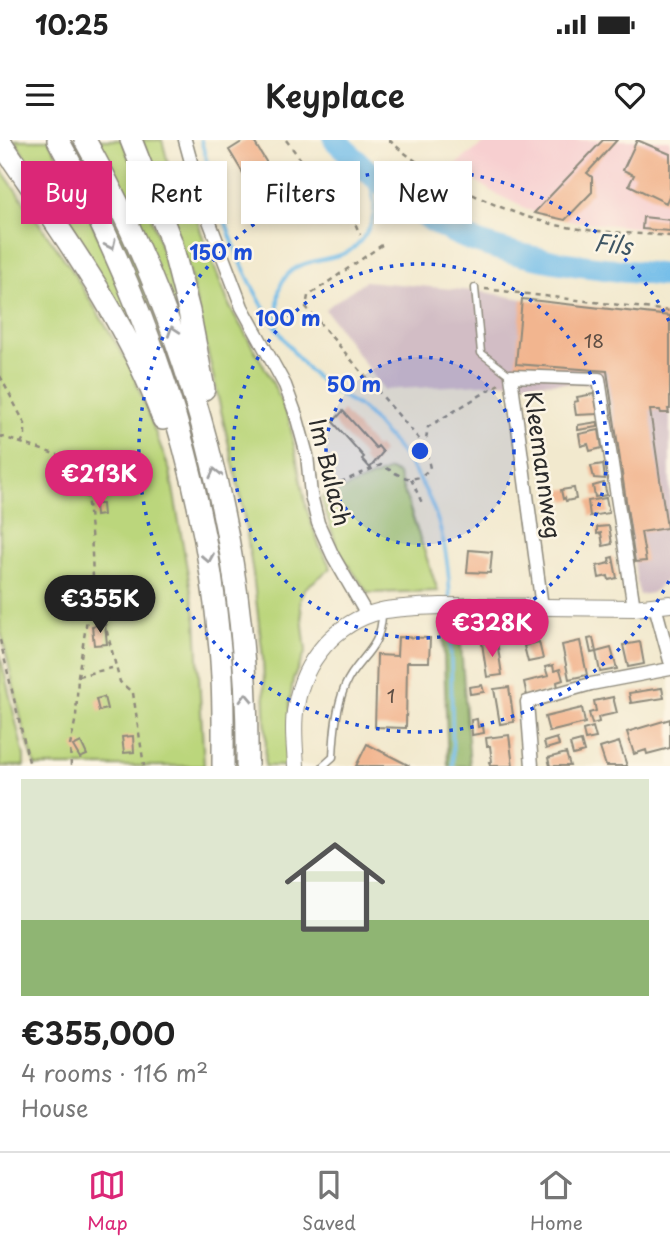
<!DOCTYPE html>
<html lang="en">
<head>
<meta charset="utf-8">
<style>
	body { margin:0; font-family:"Playpen Sans",sans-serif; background:#f2f2f2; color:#222; height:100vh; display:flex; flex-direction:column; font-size:26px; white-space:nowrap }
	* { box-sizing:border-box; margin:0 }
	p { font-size:23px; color:#767676 }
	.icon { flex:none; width:38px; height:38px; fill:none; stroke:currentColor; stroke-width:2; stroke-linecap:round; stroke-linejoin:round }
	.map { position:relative; height:626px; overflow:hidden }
	.drawer { display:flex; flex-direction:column; background:#fff; flex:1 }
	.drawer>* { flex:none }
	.top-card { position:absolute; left:21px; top:21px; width:628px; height:63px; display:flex; gap:14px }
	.price { position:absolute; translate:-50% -60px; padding:0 16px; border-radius:24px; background:#db2777; color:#fff; font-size:23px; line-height:46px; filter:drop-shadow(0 2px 4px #0008) }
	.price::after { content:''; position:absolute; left:50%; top:42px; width:21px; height:16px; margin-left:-10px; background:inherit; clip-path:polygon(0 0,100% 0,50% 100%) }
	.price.on { background:#222; color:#fff }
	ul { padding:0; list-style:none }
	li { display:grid; align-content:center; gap:14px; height:371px; padding:0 21px }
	li span { display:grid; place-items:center; height:217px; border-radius:0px; color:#555 }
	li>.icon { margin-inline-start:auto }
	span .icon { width:126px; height:126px; fill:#fffc; stroke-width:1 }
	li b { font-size:30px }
	.chip { padding:0 24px; border-radius:0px; background:#fff; box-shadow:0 4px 10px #0003; font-size:24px; line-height:63px }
	.chip.on { background:#db2777; color:#fff }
	.status { display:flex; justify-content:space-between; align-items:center; height:49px; padding:0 35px; background:#fff; direction:ltr }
	.status svg { height:19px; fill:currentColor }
	header { display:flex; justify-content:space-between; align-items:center; height:91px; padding:0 21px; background:#fff; font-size:32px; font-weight:600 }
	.tabs { display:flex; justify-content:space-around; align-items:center; height:98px; border-top:2px solid #e0e0e0; background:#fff; font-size:19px; color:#767676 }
	.tabs a { display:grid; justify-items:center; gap:4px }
	.tabs .on { color:#db2777 }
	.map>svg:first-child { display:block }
	.built { fill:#f7cfd0 }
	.industrial { fill:#d2bdc5 }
	.green { fill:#bbd67b; stroke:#738053; stroke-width:2 }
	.forest { fill:#94b76b; stroke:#60714b; stroke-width:2 }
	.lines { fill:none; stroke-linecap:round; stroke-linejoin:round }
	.stream { stroke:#6fbce9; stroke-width:3.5 }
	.river { stroke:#6fbce9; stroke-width:23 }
	.building { fill:#f2b58f }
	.service-casing { stroke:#8e8a7c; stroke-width:9 }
	.minor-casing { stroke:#8e8a7c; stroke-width:15 }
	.tertiary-casing { stroke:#8e8a7c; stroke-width:18 }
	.trunk-casing { stroke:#8e8a7c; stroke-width:24 }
	.path { stroke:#8e8a7c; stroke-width:2.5; stroke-dasharray:5 5; stroke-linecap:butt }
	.service { stroke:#fff; stroke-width:6 }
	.minor { stroke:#fff; stroke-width:12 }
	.tertiary { stroke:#fff; stroke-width:16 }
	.trunk { stroke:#fff; stroke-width:21 }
	.oneway { stroke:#a0a0a0 }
	.ring { fill:none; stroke:#1d4ed8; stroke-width:3.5; stroke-dasharray:3.5 7 }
	.labels { text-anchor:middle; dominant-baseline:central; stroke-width:5; stroke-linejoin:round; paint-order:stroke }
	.number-label { font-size:19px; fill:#5d4e44 }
	.street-label { font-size:23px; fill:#2b2b2b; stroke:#fcf5e5 }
	.water-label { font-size:24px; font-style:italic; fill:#3f5664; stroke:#fcf5e5 }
	.centre { fill:#1d4ed8; stroke:#fcf5e5; stroke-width:3.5 }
	.ring-label { font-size:21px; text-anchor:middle; font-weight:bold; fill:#1d4ed8; stroke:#fcf5e5; stroke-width:5; stroke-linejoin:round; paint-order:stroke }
</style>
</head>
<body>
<div class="status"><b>10:25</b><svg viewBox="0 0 49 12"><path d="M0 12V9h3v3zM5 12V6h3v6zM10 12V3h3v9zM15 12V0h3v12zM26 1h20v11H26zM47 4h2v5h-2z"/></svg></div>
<header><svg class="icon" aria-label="menu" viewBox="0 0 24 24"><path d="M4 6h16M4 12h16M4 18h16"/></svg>Keyplace<svg class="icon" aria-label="heart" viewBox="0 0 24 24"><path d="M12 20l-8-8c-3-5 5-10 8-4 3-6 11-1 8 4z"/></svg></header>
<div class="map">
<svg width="670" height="626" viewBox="0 0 670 626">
	<rect width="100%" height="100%" fill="#fcf5e5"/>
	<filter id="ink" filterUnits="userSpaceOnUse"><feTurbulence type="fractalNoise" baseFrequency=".0143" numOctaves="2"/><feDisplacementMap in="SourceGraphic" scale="14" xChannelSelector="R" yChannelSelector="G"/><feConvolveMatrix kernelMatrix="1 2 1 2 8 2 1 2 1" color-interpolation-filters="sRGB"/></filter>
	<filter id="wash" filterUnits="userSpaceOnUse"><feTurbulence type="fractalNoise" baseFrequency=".00686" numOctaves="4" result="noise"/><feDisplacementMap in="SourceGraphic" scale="28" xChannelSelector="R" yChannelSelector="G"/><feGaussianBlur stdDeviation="1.57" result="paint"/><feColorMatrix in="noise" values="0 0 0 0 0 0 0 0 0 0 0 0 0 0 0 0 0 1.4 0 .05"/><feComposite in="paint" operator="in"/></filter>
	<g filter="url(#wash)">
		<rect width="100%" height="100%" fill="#f2e9ce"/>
		<path class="built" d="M489,0H670V91L565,80L535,73L496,54L453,26Z"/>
		<path class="industrial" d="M365,141L485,152L522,159L670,176V437L652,453L639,455L606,244L515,242L384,250L325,169Z"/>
		<path class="green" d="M15,0H49L90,78L151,221Z
			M68,0H76L152,157L211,345L237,519H229L219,425Z
			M94,0H122C149,64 169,129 186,196L184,197Z
			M142,0H162L173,42L188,46L201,92L230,167L270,237L289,279L306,367L319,405L331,428L304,449L300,460L306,511L293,539L290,562V626H265L266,597L263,517L253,434L241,358L188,126Z
			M0,28L70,127L130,226L170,331L196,480L204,626H35L34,622L23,588L0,487Z
			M390,330L398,334L438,451L368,453L338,410L321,358Z
			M0,514L24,616V626H0Z"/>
		<path class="forest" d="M443,492H460L470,626H448Z"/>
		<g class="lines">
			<path class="stream" d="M201,0C220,70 241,141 285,200C295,215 310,233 324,244C334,253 348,259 360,267C369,274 377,285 385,294C432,344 449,395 450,463
				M277,186C278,174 277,158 280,147C290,120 318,122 340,115C360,110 376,83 374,63C373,53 369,41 367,31
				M450,471L453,626"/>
			<path class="river" d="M335,0C373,37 416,78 466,98C530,123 602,128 670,136"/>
		</g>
		<g id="blocks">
			<path class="building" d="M245,0H253L274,35L252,48L229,10Z
				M603,0H617L587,33L592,37V52L565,80L534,73Z
				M637,0L670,14V54L666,63L629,45L634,35L623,30Z
				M643,77L670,80V91L642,89Z
				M522,159L670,176V269H668L669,273H661L660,270H650L667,388L641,392L646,421L635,422L607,231L516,224Z
				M594,254L598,274L576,275L574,262L578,261L577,257Z
				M343,271L376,308L378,306L383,312L370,328L362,319L364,317L333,282Z
				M598,282V287L578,290V285Z
				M599,290L602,308L590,311L588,304L581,306L579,294Z
				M603,324L605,339L594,338L591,326Z
				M604,343L607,355L595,357L593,346Z
				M574,348L576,359L566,361L565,358L563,359L561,350Z
				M606,358L609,373L590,376L588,361Z
				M95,364H102L103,375L96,376Z
				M609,386L612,404L603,406L601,393L597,394V387Z
				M469,410L492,412L490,433L467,432Z
				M613,417L617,438L609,440L608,436L599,438L597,426L610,423L609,418Z
				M105,484L107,504L94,505L92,486Z
				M398,497L430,498L429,522H407L406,588L375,587L377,515L397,516Z
				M593,498L596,512L611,508L617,529L600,532L596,512L591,513L588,499Z
				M497,501L502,535L487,537L482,503Z
				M580,501L587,535L569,539L562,505Z
				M539,502L543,519L528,522L524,506Z
				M640,502L644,524L628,527L623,505Z
				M553,525L554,531L560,529L563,540L557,542L558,548L527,556L524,542L548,536L545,527Z
				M482,545L484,552L470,554L469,547Z
				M509,547L514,582L500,584L494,549Z
				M662,548L664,558L631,563L629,553Z
				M104,557L107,569L99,571L96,559Z
				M613,557L617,573L598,577L599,582L592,584L589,573L596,571L594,561Z
				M582,568L585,583L549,592L545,577Z
				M477,579L478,587L483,586L484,593L472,595L471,580Z
				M670,579V608L647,614L646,610L634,614L627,592Z
				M593,587L596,598L585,600L583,590Z
				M509,595L513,626H490L489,622H492L490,606H487L486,598Z
				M133,596L134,612L124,613L122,597Z
				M557,598L559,605L546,609L544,602Z
				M581,601L584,612L573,615L570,604Z
				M81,602L87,615L80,618L73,606Z
				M619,602L627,626H606L600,608Z
				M367,604L410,626H356Z
				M566,613L570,626H550L548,618Z"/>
		</g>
	</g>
	<g filter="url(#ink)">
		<use href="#blocks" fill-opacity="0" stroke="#8e8a7c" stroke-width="2"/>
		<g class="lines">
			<defs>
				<path id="service" d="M475,148L481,213L511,236
					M323,626L333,617C334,593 336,568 345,546C357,517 382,511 382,473"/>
				<path id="minor" d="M185,0L202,62L242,167L285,245L296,275L307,315L311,355L318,383L333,416L367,475
					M655,466L670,521
					M542,467L511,236L599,239L634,468
					M532,626L527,562L591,544L670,529"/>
				<path id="tertiary" d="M296,626C295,607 292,585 296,566C303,521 336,482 381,471C401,467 421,467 441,466L634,468L670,464"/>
				<path id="trunk" d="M58,0C145,158 204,329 220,509C224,548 223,587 223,626
					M85,0C191,191 250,407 247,626
					M131,0L171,101L189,171L204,249
					M0,1C59,89 126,178 163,279"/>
			</defs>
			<use href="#service" class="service-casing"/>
			<use href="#minor" class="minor-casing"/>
			<use href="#tertiary" class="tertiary-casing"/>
			<use href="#trunk" class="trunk-casing"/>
			<path class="path" d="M286,0L321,46L353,78L360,95
				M389,0C431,38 511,78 567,87C601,93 636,93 670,96
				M382,105L308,156L306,167L425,306
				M485,149L670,171
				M0,236L25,284V296L21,303
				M0,296L97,328
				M83,323L91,390L93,438L120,542L133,553L144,626
				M411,339L422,363
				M322,350L381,325C400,335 413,348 430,328L425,306L428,287L499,244
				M0,500L30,626
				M78,536L116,527
				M71,626L70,606L76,577L78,536L93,441"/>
			<use href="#service" class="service"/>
			<use href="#minor" class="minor"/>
			<use href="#tertiary" class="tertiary"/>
			<use href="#trunk" class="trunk"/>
		</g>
		<defs><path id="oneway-chevron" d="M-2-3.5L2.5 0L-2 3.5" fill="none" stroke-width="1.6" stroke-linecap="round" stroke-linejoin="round" transform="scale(1.75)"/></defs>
		<g class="oneway">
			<use href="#oneway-chevron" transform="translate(111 105) rotate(65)"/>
			<use href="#oneway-chevron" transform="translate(173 191) rotate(-109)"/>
			<use href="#oneway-chevron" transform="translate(215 333) rotate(-103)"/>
			<use href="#oneway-chevron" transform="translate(208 418) rotate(80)"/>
			<use href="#oneway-chevron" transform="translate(246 558) rotate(-92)"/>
		</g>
	</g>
	<circle cx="420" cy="311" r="94" fill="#1d4ed8" fill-opacity=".12"/>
	<g class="ring">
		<circle cx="420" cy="311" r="94"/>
		<circle cx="420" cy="311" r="187"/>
		<path d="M669 441A281 281 0 1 1 669 181"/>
	</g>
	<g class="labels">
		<g class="number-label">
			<text x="594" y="200">18</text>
			<text x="391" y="555">1</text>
		</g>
		<g class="street-label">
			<text transform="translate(544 325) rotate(82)">Kleemannweg</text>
			<text transform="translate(331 332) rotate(76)">Im Bulach</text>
		</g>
		<g class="water-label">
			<text transform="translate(613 103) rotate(7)">Fils</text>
		</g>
	</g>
	<circle cx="420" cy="311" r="10" class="centre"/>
	<g class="ring-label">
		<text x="221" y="120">150 m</text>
		<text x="288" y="186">100 m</text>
		<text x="354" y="252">50 m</text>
	</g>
</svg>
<b class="price" style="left:99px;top:370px">€213K</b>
<b class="price on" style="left:100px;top:495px">€355K</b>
<b class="price" style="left:492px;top:519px">€328K</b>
<div class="top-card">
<a class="chip on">Buy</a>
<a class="chip">Rent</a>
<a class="chip">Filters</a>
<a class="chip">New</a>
</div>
</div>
<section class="drawer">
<ul>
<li><span style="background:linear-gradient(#dfe7d0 65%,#8fb573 0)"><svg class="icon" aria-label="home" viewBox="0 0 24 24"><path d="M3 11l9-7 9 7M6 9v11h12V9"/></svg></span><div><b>€355,000</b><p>4 rooms · 116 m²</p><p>House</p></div></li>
</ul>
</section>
<nav class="tabs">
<a class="on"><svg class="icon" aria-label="map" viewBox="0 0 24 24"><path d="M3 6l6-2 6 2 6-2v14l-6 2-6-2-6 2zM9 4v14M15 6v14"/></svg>Map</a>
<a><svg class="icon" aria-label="saved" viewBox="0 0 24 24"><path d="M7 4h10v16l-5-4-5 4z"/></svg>Saved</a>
<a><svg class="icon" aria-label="home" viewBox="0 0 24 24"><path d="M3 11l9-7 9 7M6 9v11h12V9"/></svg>Home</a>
</nav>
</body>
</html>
